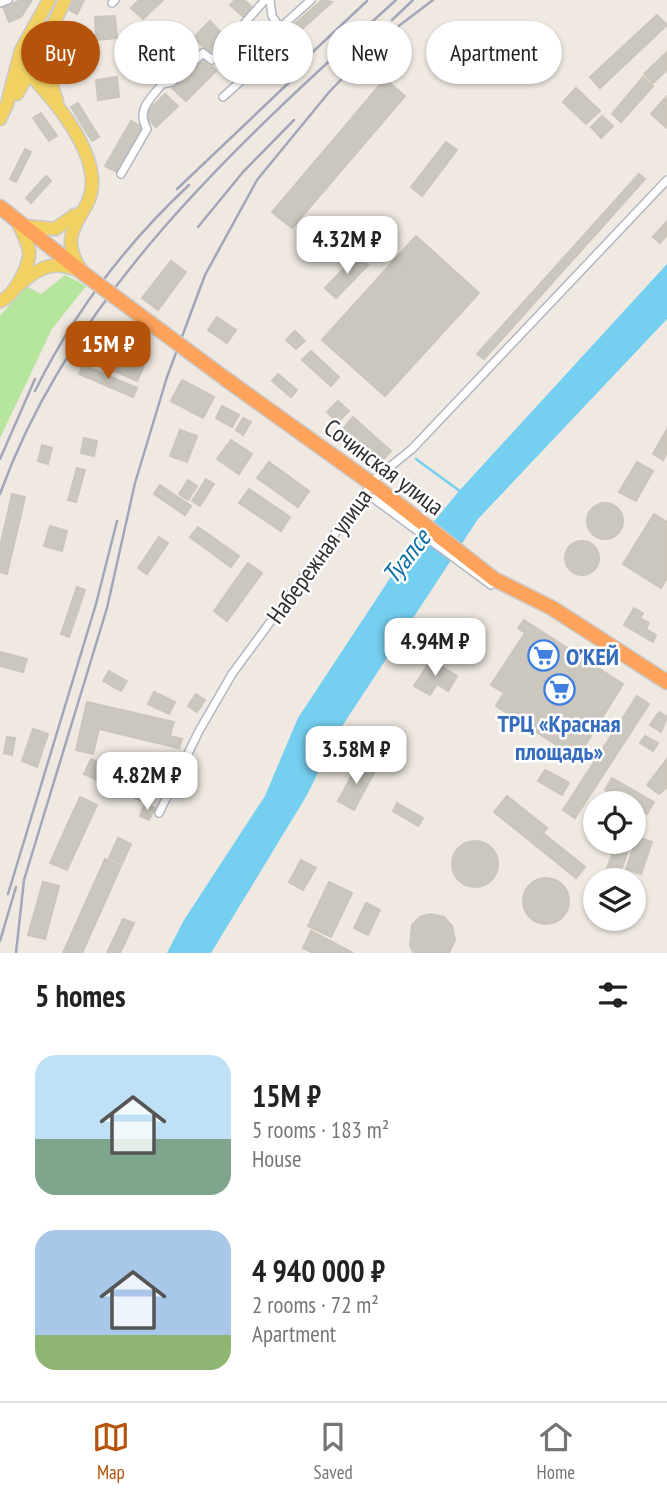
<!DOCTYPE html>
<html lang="en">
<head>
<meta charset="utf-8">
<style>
	body { margin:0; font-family:"PT Sans Narrow",sans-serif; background:#f2f2f2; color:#222; height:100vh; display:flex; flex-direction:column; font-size:26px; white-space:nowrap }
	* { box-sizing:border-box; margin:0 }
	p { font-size:23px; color:#767676 }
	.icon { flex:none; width:38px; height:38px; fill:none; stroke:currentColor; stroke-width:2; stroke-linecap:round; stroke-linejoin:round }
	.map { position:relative; height:953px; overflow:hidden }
	.side { display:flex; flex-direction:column; background:#fff; flex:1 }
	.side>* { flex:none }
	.guide { position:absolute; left:21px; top:21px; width:626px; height:63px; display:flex; gap:14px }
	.controls { position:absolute; left:583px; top:791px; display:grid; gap:14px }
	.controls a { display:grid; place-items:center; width:63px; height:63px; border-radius:50%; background:#fff; box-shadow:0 2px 5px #0004; font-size:35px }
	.price { position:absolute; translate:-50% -60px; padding:0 16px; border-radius:14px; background:#fff; color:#222; font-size:23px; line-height:46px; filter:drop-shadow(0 2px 4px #0008) }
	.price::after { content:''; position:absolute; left:50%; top:42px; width:21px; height:16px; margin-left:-10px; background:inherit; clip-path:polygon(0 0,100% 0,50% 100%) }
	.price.active { background:#b45309; color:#fff }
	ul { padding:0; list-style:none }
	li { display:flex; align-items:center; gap:21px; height:175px; padding:0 35px }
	li span { display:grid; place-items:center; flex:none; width:196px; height:140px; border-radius:21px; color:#555 }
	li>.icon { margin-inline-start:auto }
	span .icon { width:84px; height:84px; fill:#fffc; stroke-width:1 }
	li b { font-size:30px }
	h2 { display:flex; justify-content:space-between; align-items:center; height:84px; padding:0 35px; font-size:30px }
	.chip { padding:0 24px; border-radius:32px; background:#fff; box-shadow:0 2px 5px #0004; font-size:24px; line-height:63px }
	.chip.active { background:#b45309; color:#fff }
	.tab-bar { display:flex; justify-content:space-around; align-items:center; height:98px; border-top:2px solid #e0e0e0; background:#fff; font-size:19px; color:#767676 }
	.tab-bar a { display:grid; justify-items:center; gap:4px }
	.tab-bar .active { color:#b45309 }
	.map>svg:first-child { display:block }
	.green { fill:#b6e59e }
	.water { fill:#75cff0 }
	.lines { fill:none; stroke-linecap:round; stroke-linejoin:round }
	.stream { stroke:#75cff0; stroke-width:2.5 }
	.building { fill:#cbc7bf; stroke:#cbc5ba; stroke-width:2 }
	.street-casing { stroke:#b4b7c1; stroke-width:10 }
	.primary-casing { stroke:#c9c9c9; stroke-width:15 }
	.highway-casing { stroke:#c9c9c9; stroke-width:17 }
	.street { stroke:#fff; stroke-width:7 }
	.primary { stroke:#f2d163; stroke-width:12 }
	.highway { stroke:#ffa35c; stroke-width:14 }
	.rail { stroke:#a3a6b8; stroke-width:2.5 }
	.highway-bridge-casing { stroke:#c9c9c9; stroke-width:17; stroke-linecap:butt }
	.highway-bridge { stroke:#ffa35c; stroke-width:14 }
	.labels { text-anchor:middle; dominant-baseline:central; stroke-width:5; stroke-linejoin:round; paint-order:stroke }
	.street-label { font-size:24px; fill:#2e2e2e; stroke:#fff }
	.shop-label { font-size:24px; font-weight:bold; fill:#366cbe; stroke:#fff; text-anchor:start }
	.water-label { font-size:26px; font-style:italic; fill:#0d6fa3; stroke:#fff }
</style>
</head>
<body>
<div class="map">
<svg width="667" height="953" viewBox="0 0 667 953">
	<rect width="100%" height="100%" fill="#efe9e1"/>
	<path class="green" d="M65,275L86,286L52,329L0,438V316L26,286L41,294Z"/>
	<path class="water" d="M667,264V319L478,519L337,734L307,795L211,953H167L184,920L265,796L298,718L402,560L459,491Z"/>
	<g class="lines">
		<path class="stream" d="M416,459L461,492
			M336,734L350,740"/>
	</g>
	<path class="building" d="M21,0H32L21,17L9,22L3,7Z
		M69,0H84L77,14L68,9L72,2Z
		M139,0H163L143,19L131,8Z
		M235,0H244L252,7L244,17L230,5Z
		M322,0L332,2L281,48L276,41Z
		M657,15L667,25L600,88L590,77Z
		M115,16L117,38L96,40L95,17Z
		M210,21L225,37L209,53L194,37Z
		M95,38L97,61L76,63L74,40Z
		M146,40L175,68L163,81L134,53Z
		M667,52V70L653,83L644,74Z
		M203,57L216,71L186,101L172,88Z
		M117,77L119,97L98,100L96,80Z
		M643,77L653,86L621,122L612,114Z
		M385,79L405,96L292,228L272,212Z
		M576,88L600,111L586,124L563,102Z
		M165,94L178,106L156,127L144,115Z
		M667,96V128L651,114Z
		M78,103L99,137L92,141L71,107Z
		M41,113L57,136L49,141L33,118Z
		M602,116L613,126L601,138L591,127Z
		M131,121L142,127L117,172L105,166Z
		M446,142L457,150L422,196L411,187Z
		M25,149L31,152L16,182L10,179Z
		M639,174L645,179L484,359L477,354Z
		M46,176L51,181L31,203L26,198Z
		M667,221V235L660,243L653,237Z
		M416,236L479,293L385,396L322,340Z
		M357,255L368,265L336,298L325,288Z
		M171,261L186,272L158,310L142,298Z
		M217,317L236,330L227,343L208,330Z
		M295,331L305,341L296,349L286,340Z
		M99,346L144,366L137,381L92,361Z
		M311,351L339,377L331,386L302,360Z
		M83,365L137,388L133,397L79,374Z
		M278,374L297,390L291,397L272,381Z
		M182,380L214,397L203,418L171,401Z
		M338,401L349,411L338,422L327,412Z
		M222,406L239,415L232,427L216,418Z
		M353,417L391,451L380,463L343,429Z
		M243,418L251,422L243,435L236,430Z
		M667,429V453L663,460L653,454Z
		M180,430L197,436L187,462L170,456Z
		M84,438L97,441L94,456L81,453Z
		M231,440L252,454L239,474L217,459Z
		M42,445L52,448L48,464L38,461Z
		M269,462L309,491L298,507L257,478Z
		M637,462L653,471L636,501L619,492Z
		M77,468L85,470L76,502L68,500Z
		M206,479L214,484L200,506L192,501Z
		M188,480L197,486L188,500L179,494Z
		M160,485L191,506L185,515L154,494Z
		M249,489L290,517L281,531L239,503Z
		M12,494L25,497L7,574L0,572V547Z
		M587 521a18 18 0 1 1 36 0a18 18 0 1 1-36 0Z
		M654,514L667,522V578L661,588L623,564Z
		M50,526L67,531L62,551L44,546Z
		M198,527L239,556L231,567L190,537Z
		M159,537L168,543L147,574L138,568Z
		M565 558a17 17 0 1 1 34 0a17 17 0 1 1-34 0Z
		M248,563L262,573L227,621L214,611Z
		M77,587L85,590L69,637L61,634Z
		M634,608L643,613L640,618L649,623L646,629L656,635L653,642L624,625Z
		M524,620L623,684L577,758L496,706L504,693L491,685L525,633L518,628Z
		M0,652L27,659L23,672L0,666Z
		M431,660L457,676L448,691L437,684L430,695L414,686Z
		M109,671L127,681L121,691L103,681Z
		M154,692L175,702L169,714L148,704Z
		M196,694L205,700L197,712L188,706Z
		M637,696L649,704L627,738L615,730Z
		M87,702L174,722L170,736L182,739L179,748L99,729L93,754L76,750Z
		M659,712L667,717L661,732L650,725Z
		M33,729L48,734L37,767L22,761Z
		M615,730L627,738L575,818L563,810Z
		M645,736L658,743L653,751L640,743Z
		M7,737L15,738L12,755L4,753Z
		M91,759L146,786L139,800L84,774Z
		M667,759V787L659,794L647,785Z
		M359,762L375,771L354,810L338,801Z
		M155,767L168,772L163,784L150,779Z
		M545,770L569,783L562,795L538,781Z
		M612,778L654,802L647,814L605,790Z
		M507,796L547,828L534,844L494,812Z
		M80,797L97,805L67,870L50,863Z
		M397,803L423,818L418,826L393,811Z
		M145,804L155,808L149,820L140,816Z
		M543,833L585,867L576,878L534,844Z
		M637,837L652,842L641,874L626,869Z
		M118,838L131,844L122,864L109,858Z
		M452 864a23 23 0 1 1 46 0a23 23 0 1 1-46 0Z
		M617,842H631L619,876L606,871Z
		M105,859L121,866L82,953H63Z
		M301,860L316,868L303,890L289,882Z
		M523 901a23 23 0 1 1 46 0a23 23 0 1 1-46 0Z
		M43,882L59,886L45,939L28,935Z
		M329,882L352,893L331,937L308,926Z
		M366,903L380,910L368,935L354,928Z
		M430,914L444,917L452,926L455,940L449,953H414L410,946L412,925L420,917Z
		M123,919L134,923L120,953H107Z
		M311,931L353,953H313L303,948Z"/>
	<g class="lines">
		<defs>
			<path id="street" d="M270,0L272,16L280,28
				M0,3L8,0
				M112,3L115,0
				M223,97L252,71L280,28L311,0
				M121,174L147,129C136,109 150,100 162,84L172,82L203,53L212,60L265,0
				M373,498L491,585
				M159,813L199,731L232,674L376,478L412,449L667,180"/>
			<path id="primary" d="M17,94L40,52L38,48L29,45L21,50V65C48,93 89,138 92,179C95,216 52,226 81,270
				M57,101L40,52L65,0
				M0,119L7,104L21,50L49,0
				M25,226L55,229L75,215
				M20,284C37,269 52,260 75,269
				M0,301C14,297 31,264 29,250C27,241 22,232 18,223"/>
			<path id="highway" d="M0,207L83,273
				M227,380L375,486L494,579L552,608L667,682"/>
		</defs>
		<use href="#street" class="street-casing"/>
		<use href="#primary" class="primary-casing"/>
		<use href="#highway" class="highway-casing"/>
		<use href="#street" class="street"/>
		<use href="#primary" class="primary"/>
		<use href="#highway" class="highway"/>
		<path class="rail" d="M392,20L413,0
			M285,78L367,1
			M177,189L298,74
			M198,227L243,172L294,120
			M35,391C73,314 127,243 189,185
			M0,459L35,379
			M0,494C73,291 240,142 396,0
			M8,894L96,604L117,521
			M0,941L16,887
			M16,953L24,880L107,608L135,483L167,377L205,275L257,180L330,91L379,41L433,0"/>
		<defs>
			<path id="highway-bridge" d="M83,273L227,380"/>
		</defs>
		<use href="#highway-bridge" class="highway-bridge-casing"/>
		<use href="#highway-bridge" class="highway-bridge"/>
	</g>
	<defs>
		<symbol id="supermarket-ring" viewBox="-11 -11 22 22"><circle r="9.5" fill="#fff" stroke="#3f7fe0" stroke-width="1.5"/><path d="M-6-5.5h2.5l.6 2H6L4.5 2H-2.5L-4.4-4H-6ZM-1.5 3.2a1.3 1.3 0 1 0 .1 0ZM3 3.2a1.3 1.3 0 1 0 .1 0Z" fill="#3f7fe0"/></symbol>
	</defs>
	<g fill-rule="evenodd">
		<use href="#supermarket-ring" x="526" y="638" width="35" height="35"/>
		<use href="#supermarket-ring" x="542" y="672" width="35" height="35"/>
	</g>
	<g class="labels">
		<g class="street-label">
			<text transform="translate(384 467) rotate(37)">Сочинская улица</text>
			<text transform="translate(319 556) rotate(-54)">Набережная улица</text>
		</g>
		<g class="shop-label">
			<text x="566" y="656">О’КЕЙ</text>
			<text x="559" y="723" text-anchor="middle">ТРЦ «Красная<tspan x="559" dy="28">площадь»</tspan></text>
		</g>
		<g class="water-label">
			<text transform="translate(406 556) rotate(-52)">Туапсе</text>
		</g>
	</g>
</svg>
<div class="controls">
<a><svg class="icon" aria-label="locate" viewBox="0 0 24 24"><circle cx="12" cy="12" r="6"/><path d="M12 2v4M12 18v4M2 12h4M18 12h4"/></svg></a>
<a><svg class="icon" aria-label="layers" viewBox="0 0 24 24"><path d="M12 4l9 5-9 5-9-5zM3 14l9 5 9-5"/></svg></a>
</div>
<b class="price" style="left:347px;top:276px">4.32M ₽</b>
<b class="price active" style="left:108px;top:381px">15M ₽</b>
<b class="price" style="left:435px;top:678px">4.94M ₽</b>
<b class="price" style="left:356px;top:786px">3.58M ₽</b>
<b class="price" style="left:147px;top:812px">4.82M ₽</b>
<div class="guide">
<a class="chip active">Buy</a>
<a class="chip">Rent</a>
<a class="chip">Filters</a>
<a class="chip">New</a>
<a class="chip">Apartment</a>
</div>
</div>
<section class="side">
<h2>5 homes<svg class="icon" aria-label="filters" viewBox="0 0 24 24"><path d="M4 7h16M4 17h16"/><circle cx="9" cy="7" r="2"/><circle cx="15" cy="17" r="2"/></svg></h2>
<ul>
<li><span style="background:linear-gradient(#bfe0f5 60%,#7fa58c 0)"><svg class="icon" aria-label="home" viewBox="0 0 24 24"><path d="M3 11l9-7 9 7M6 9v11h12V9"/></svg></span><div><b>15M ₽</b><p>5 rooms · 183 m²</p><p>House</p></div></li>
<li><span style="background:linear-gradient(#a9c7e8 75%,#8fb573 0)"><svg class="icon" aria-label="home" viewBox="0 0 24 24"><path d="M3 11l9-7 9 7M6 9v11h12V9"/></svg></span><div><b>4 940 000 ₽</b><p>2 rooms · 72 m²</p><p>Apartment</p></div></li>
</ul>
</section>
<nav class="tab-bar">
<a class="active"><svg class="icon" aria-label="map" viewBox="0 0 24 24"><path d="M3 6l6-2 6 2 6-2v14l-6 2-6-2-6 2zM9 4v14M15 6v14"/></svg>Map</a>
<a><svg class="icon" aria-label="saved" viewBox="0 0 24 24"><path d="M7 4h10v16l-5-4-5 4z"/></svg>Saved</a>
<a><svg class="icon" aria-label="home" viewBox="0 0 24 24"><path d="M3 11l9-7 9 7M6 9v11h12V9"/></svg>Home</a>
</nav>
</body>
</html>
